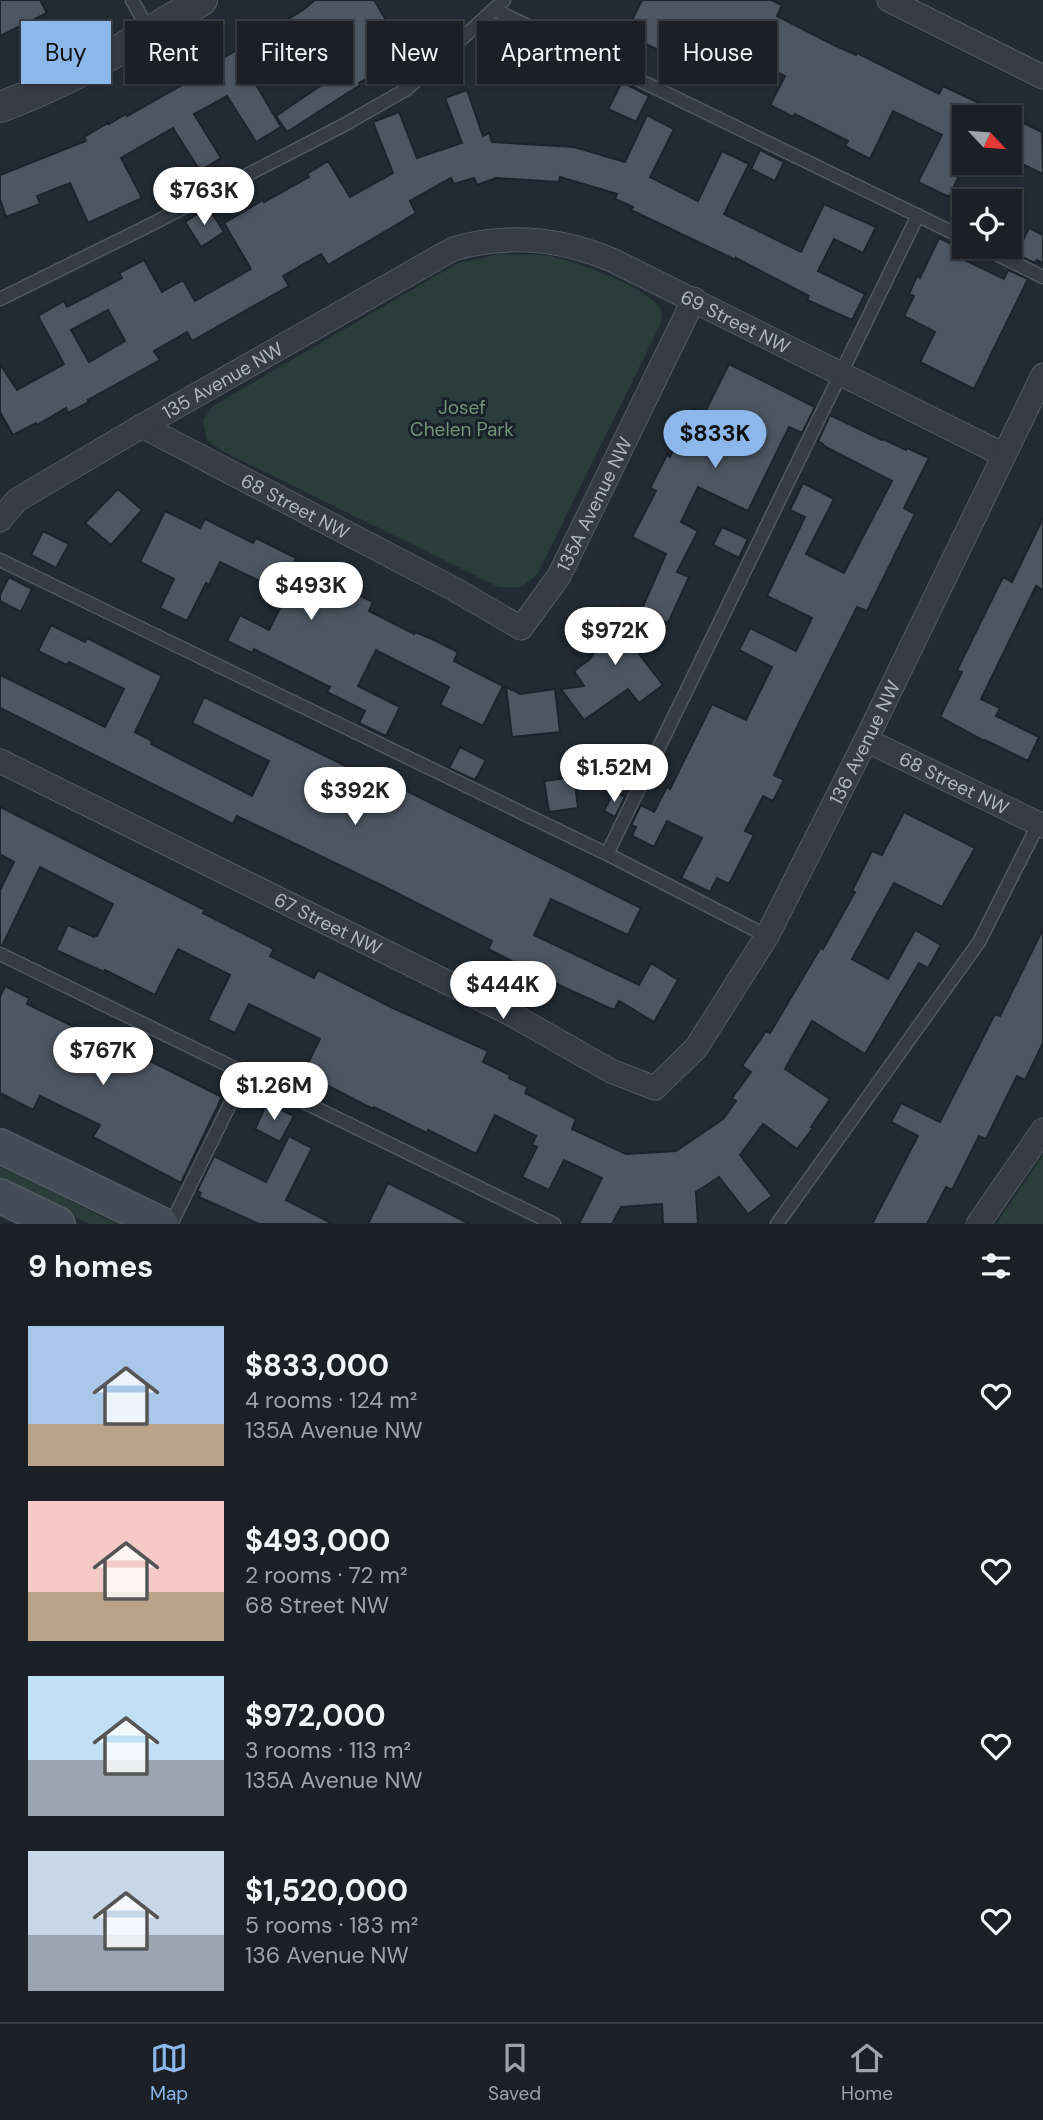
<!DOCTYPE html>
<html lang="en">
<head>
<meta charset="utf-8">
<style>
	body { margin:0; font-family:"DM Sans",sans-serif; background:#272d32; color:#f1f3f6; height:100vh; display:flex; flex-direction:column; font-size:26px; white-space:nowrap }
	* { box-sizing:border-box; margin:0 }
	p { font-size:23px; color:#9fa3a7 }
	.icon { flex:none; width:38px; height:38px; fill:none; stroke:currentColor; stroke-width:2; stroke-linecap:round; stroke-linejoin:round }
	.map { position:relative; height:1224px; overflow:hidden }
	.sheet { display:flex; flex-direction:column; background:#1a2026; flex:1 }
	.sheet>* { flex:none }
	.guide { position:absolute; left:21px; top:21px; width:1001px; height:63px; display:flex; gap:14px }
	.needle { width:46px; rotate:116deg }
	.buttons { position:absolute; left:952px; top:105px; display:grid; gap:14px }
	.buttons a { display:grid; place-items:center; width:70px; height:70px; border-radius:0px; background:#1a2026; box-shadow:0 2px 5px #0004,0 0 0 2px #383e43; font-size:35px }
	.price { position:absolute; translate:-50% -60px; padding:0 16px; border-radius:24px; background:#fff; color:#222; font-size:23px; line-height:46px; filter:drop-shadow(0 2px 4px #0008) }
	.price::after { content:''; position:absolute; left:50%; top:42px; width:21px; height:16px; margin-left:-10px; background:inherit; clip-path:polygon(0 0,100% 0,50% 100%) }
	.price.current { background:#8bb7ea; color:#111 }
	ul { padding:0; list-style:none }
	li { display:flex; align-items:center; gap:21px; height:175px; padding:0 28px }
	li span { display:grid; place-items:center; flex:none; width:196px; height:140px; border-radius:0px; color:#555 }
	li>.icon { margin-inline-start:auto }
	span .icon { width:84px; height:84px; fill:#fffc; stroke-width:1 }
	li b { font-size:30px }
	h2 { display:flex; justify-content:space-between; align-items:center; height:84px; padding:0 28px; font-size:30px }
	.tag { padding:0 24px; border-radius:0px; background:#1a2026; box-shadow:0 2px 5px #0004,0 0 0 2px #383e43; font-size:24px; line-height:63px }
	.tag.current { background:#8bb7ea; color:#111 }
	.dock { display:flex; justify-content:space-around; align-items:center; height:98px; border-top:2px solid #383e43; background:#1a2026; font-size:19px; color:#9fa3a7 }
	.dock a { display:grid; justify-items:center; gap:4px }
	.dock .current { color:#8bb7ea }
	.map>svg:first-child { display:block }
	.green { fill:#2a3d3b }
	.building { fill:#4d5762; stroke:#1c232b; stroke-width:2; fill-rule:evenodd }
	.lines { fill:none; stroke-linecap:round; stroke-linejoin:round }
	.service-casing { stroke:#525a62; stroke-width:15 }
	.minor-casing { stroke:#525a62; stroke-width:25 }
	.tertiary-casing { stroke:#525a62; stroke-width:32 }
	.secondary-casing { stroke:#525a62; stroke-width:36 }
	.service { stroke:#353c44; stroke-width:12 }
	.minor { stroke:#353c44; stroke-width:23 }
	.tertiary { stroke:#353c44; stroke-width:30 }
	.secondary { stroke:#434c57; stroke-width:33 }
	.labels { text-anchor:middle; dominant-baseline:central; stroke-width:6; stroke-linejoin:round; paint-order:stroke }
	.street-label { font-size:19px; fill:#afb7c1; stroke:#1a2129 }
	.park-label { font-size:19px; fill:#719476; stroke:#1a2129 }
</style>
</head>
<body>
<div class="map">
<svg width="1043" height="1224" viewBox="0 0 1043 1224">
	<rect width="100%" height="100%" fill="#222b33"/>
	<path class="green" d="M499,254C513,255 528,254 543,255C566,257 649,288 660,308C664,316 661,322 658,329L538,573L522,587H499L224,452L207,440L203,421L213,406L456,264Z
		M1043,1155V1224H996Z
		M0,1166L117,1224H90L0,1180Z"/>
	<path class="building" d="M0,0H40L47,13L0,36Z
		M315,0H374L407,55L359,83L360,85L287,132L276,116L326,82L307,51L255,83L281,127L256,142L227,96L194,114L221,158L200,171L173,128L121,158L142,198L88,223L70,183L37,196L40,204L6,217L0,199V175L86,141L84,137L108,123L109,124L126,114L127,116L212,68L210,66L303,10Z
		M642,0H771L782,5L777,16L834,45L856,55L857,53L939,94L943,86L1009,117H964V165L949,197L918,182L942,135L893,111L870,159L845,146L848,141L795,114L793,117L770,105L785,76L735,52L721,80L625,34Z
		M546,45L572,58L560,82L534,69Z
		M622,82L649,96L636,122L608,109Z
		M467,90L483,136L489,133L492,142L574,147L625,162L647,115L674,129L650,177L698,201L722,151L749,164L724,214L801,252L824,204L876,227L863,253L834,239L818,271L865,294L852,320L807,300L809,296L736,258V260L631,210L633,207L615,199L617,194L560,177L559,182L496,178L477,185L474,178L454,184L451,178L410,201L416,213L391,228L328,265L321,254L283,276L289,286L192,341L187,332L154,351L160,360L88,400L89,402L68,413L66,408L37,425L36,423L13,435L0,412V364L17,390L64,364L38,316L64,301L67,307L122,278L119,273L144,260L162,292L183,280L195,301L251,269L224,223L263,200L264,202L309,177L307,174L328,161L350,197L393,173L373,122L399,112L417,158L462,143L445,98ZM108,310L125,341L89,362L71,330Z
		M1015,119L1042,132L1043,174L1010,158V130Z
		M760,150L784,162L775,181L751,169Z
		M208,207L224,232L201,247L185,222Z
		M1029,228L1043,235V263L1037,260L1035,263L1016,254Z
		M939,238L958,247L954,255L1004,279L1008,270L1028,279L974,389L920,362L935,332L904,316L914,296L909,294L917,276L920,278Z
		M729,364L815,407L802,433L789,427L748,511L698,487L681,522L698,531L677,572L689,577L668,623L641,611L666,554L632,537L656,491L650,488L667,455L670,457L694,409L704,414Z
		M830,415L882,440L883,439L906,450L907,448L929,458L904,508L915,514L867,611L857,607L799,723L774,775L784,780L773,801L763,796L745,831L754,835L729,884L717,878L710,892L681,878L702,838L667,821L654,847L632,836L636,827L631,825L641,805L654,812L667,787L670,789L712,704L746,720L772,667L739,650L750,628L796,651L812,618L767,596L805,517L790,510L803,483L834,499L806,554L844,573L892,481L822,445L823,444L818,441Z
		M118,489L142,510L111,545L85,523Z
		M165,511L200,528L205,519L253,543L256,538L296,558L294,563L373,602L369,611L414,634L415,632L432,639L458,652L454,661L503,686L483,726L440,705L449,687L376,650L358,686L400,707L386,736L359,723L365,711L327,692L330,687L254,649L252,653L227,641L240,615L269,630L287,594L220,562L209,585L206,583L187,621L160,608L174,579L140,562Z
		M1043,518V590L1036,586L981,699L1000,708L996,716L1039,737L1028,761L985,740L984,741L940,717L962,672L957,670L1003,577L1012,582Z
		M722,527L748,539L739,558L713,545Z
		M43,531L69,544L56,568L31,555Z
		M9,577L32,589L21,612L0,601V595Z
		M622,606L652,624L636,650L663,685L639,703L628,689L584,720L561,689L584,686L574,671L590,659Z
		M51,625L85,642L87,638L162,676L135,732L152,741L151,744L252,796L269,761L192,723L204,697L391,788L393,784L641,908L628,935L551,899L534,935L639,985L651,963L678,980L654,1022L619,1001L614,1010L565,988L488,949L492,941L383,886L237,816L233,824L0,708V675L105,727L124,689L69,662L67,665L38,651Z
		M506,687L520,694L555,689L560,732L512,737Z
		M460,747L486,760L475,780L449,768Z
		M574,777L578,808L549,812L544,781Z
		M614,791L625,797L615,817L604,811Z
		M0,807L205,910L203,913L274,949L270,956L314,978L318,970L395,1009L488,1051L483,1062L510,1075L509,1078L528,1087L525,1093L576,1119L572,1129L626,1154L676,1151L723,1119L736,1101L732,1098L751,1072L742,1066L766,1031L770,1033L821,947L823,949L855,892L852,891L872,851L882,855L904,812L975,848L942,907L894,883L852,959L888,979L915,930L941,945L928,968L919,963L865,1054L812,1021L785,1069L830,1099L811,1127L813,1128L797,1149L763,1124L740,1155L772,1196L748,1214L719,1177L696,1192L698,1224H663L662,1204L621,1207L612,1224H579L602,1178L564,1160L549,1190L522,1177L537,1147L532,1145L536,1136L495,1115L476,1154L428,1130L427,1133L374,1107L373,1109L303,1073L320,1039L249,1004L235,1033L208,1020L230,975L178,949L155,995L105,970L104,972L56,950L68,925L94,937L95,935L97,936L113,904L40,867L2,946L0,945V890L14,862L0,854Z
		M1043,929V1043L1025,1080L1017,1076L986,1139L979,1136L952,1190L946,1187L927,1224H872L918,1136L891,1122L901,1103L940,1122L995,1014L1000,1016Z
		M5,986L29,998L27,1004L97,1038L101,1031L126,1044L124,1048L222,1097L181,1183L93,1137L100,1125L40,1096L33,1110L0,1093V997Z
		M267,1103L294,1116L280,1142L255,1129Z
		M289,1136L312,1148L286,1200L333,1224H259L199,1197L201,1193L197,1191L214,1156L266,1182Z
		M388,1183L470,1224H368Z"/>
	<g class="lines">
		<defs>
			<path id="service" d="M132,0L150,32
				M495,10L964,238
				M982,247L1043,277
				M0,299L148,226L342,126L407,89L504,0
				M0,560L607,854L767,936
				M607,854L918,215
				M0,954L554,1224
				M171,1224L245,1074
				M777,1224L979,942L1041,819"/>
			<g id="minor">
				<path d="M889,0L1043,77"/>
				<path id="s1" d="M142,426L454,589L521,628L559,576L694,299"/>
				<path id="s2" d="M0,520L17,500L142,426L453,249C508,233 560,238 612,260L1004,455"/>
				<path id="s3" d="M866,740L1043,826"/>
				<path id="s4" d="M0,761L509,1013L611,1071L655,1088L696,1048L767,936L866,740L1043,375"/>
				<path d="M978,1224L1043,1130"/>
			</g>
			<path id="tertiary" d="M0,107C72,81 137,40 202,0"/>
			<path id="secondary" d="M0,1146L161,1224
				M0,1196L58,1224"/>
		</defs>
		<use href="#service" class="service-casing"/>
		<use href="#minor" class="minor-casing"/>
		<use href="#tertiary" class="tertiary-casing"/>
		<use href="#secondary" class="secondary-casing"/>
		<use href="#service" class="service"/>
		<use href="#minor" class="minor"/>
		<use href="#tertiary" class="tertiary"/>
		<use href="#secondary" class="secondary"/>
	</g>
	<g class="labels">
		<g class="street-label">
			<text stroke="none"><textPath href="#s2" startOffset="830">69 Street NW</textPath></text>
			<text stroke="none"><textPath href="#s2" startOffset="264">135 Avenue NW</textPath></text>
			<text stroke="none"><textPath href="#s1" startOffset="574">135A Avenue NW</textPath></text>
			<text stroke="none"><textPath href="#s1" startOffset="173">68 Street NW</textPath></text>
			<text stroke="none"><textPath href="#s4" startOffset="1139">136 Avenue NW</textPath></text>
			<text stroke="none"><textPath href="#s3" startOffset="98">68 Street NW</textPath></text>
			<text stroke="none"><textPath href="#s4" startOffset="366">67 Street NW</textPath></text>
		</g>
		<g class="park-label">
			<text x="462" y="407">Josef<tspan x="462" dy="22">Chelen Park</tspan></text>
		</g>
	</g>
</svg>
<div class="buttons">
<a><svg class="needle" viewBox="-14 -14 28 28"><path d="M0-13l5 13h-10z" fill="#e53935"/><path d="M0 13l5-13h-10z" fill="#9fa3a7"/></svg></a>
<a><svg class="icon" aria-label="locate" viewBox="0 0 24 24"><circle cx="12" cy="12" r="6"/><path d="M12 2v4M12 18v4M2 12h4M18 12h4"/></svg></a>
</div>
<b class="price" style="left:204px;top:227px">$763K</b>
<b class="price current" style="left:715px;top:470px">$833K</b>
<b class="price" style="left:311px;top:622px">$493K</b>
<b class="price" style="left:615px;top:667px">$972K</b>
<b class="price" style="left:614px;top:804px">$1.52M</b>
<b class="price" style="left:355px;top:827px">$392K</b>
<b class="price" style="left:503px;top:1021px">$444K</b>
<b class="price" style="left:103px;top:1087px">$767K</b>
<b class="price" style="left:274px;top:1122px">$1.26M</b>
<div class="guide">
<a class="tag current">Buy</a>
<a class="tag">Rent</a>
<a class="tag">Filters</a>
<a class="tag">New</a>
<a class="tag">Apartment</a>
<a class="tag">House</a>
</div>
</div>
<section class="sheet">
<h2>9 homes<svg class="icon" aria-label="filters" viewBox="0 0 24 24"><path d="M4 7h16M4 17h16"/><circle cx="9" cy="7" r="2"/><circle cx="15" cy="17" r="2"/></svg></h2>
<ul>
<li><span style="background:linear-gradient(#a9c7e8 70%,#b9a48a 0)"><svg class="icon" aria-label="home" viewBox="0 0 24 24"><path d="M3 11l9-7 9 7M6 9v11h12V9"/></svg></span><div><b>$833,000</b><p>4 rooms · 124 m²</p><p>135A Avenue NW</p></div><svg class="icon" aria-label="heart" viewBox="0 0 24 24"><path d="M12 20l-8-8c-3-5 5-10 8-4 3-6 11-1 8 4z"/></svg></li>
<li><span style="background:linear-gradient(#f6c9c9 65%,#b9a48a 0)"><svg class="icon" aria-label="home" viewBox="0 0 24 24"><path d="M3 11l9-7 9 7M6 9v11h12V9"/></svg></span><div><b>$493,000</b><p>2 rooms · 72 m²</p><p>68 Street NW</p></div><svg class="icon" aria-label="heart" viewBox="0 0 24 24"><path d="M12 20l-8-8c-3-5 5-10 8-4 3-6 11-1 8 4z"/></svg></li>
<li><span style="background:linear-gradient(#bfe0f5 60%,#9aa5b1 0)"><svg class="icon" aria-label="home" viewBox="0 0 24 24"><path d="M3 11l9-7 9 7M6 9v11h12V9"/></svg></span><div><b>$972,000</b><p>3 rooms · 113 m²</p><p>135A Avenue NW</p></div><svg class="icon" aria-label="heart" viewBox="0 0 24 24"><path d="M12 20l-8-8c-3-5 5-10 8-4 3-6 11-1 8 4z"/></svg></li>
<li><span style="background:linear-gradient(#c9d6e8 60%,#9aa5b1 0)"><svg class="icon" aria-label="home" viewBox="0 0 24 24"><path d="M3 11l9-7 9 7M6 9v11h12V9"/></svg></span><div><b>$1,520,000</b><p>5 rooms · 183 m²</p><p>136 Avenue NW</p></div><svg class="icon" aria-label="heart" viewBox="0 0 24 24"><path d="M12 20l-8-8c-3-5 5-10 8-4 3-6 11-1 8 4z"/></svg></li>
</ul>
</section>
<nav class="dock">
<a class="current"><svg class="icon" aria-label="map" viewBox="0 0 24 24"><path d="M3 6l6-2 6 2 6-2v14l-6 2-6-2-6 2zM9 4v14M15 6v14"/></svg>Map</a>
<a><svg class="icon" aria-label="saved" viewBox="0 0 24 24"><path d="M7 4h10v16l-5-4-5 4z"/></svg>Saved</a>
<a><svg class="icon" aria-label="home" viewBox="0 0 24 24"><path d="M3 11l9-7 9 7M6 9v11h12V9"/></svg>Home</a>
</nav>
</body>
</html>
